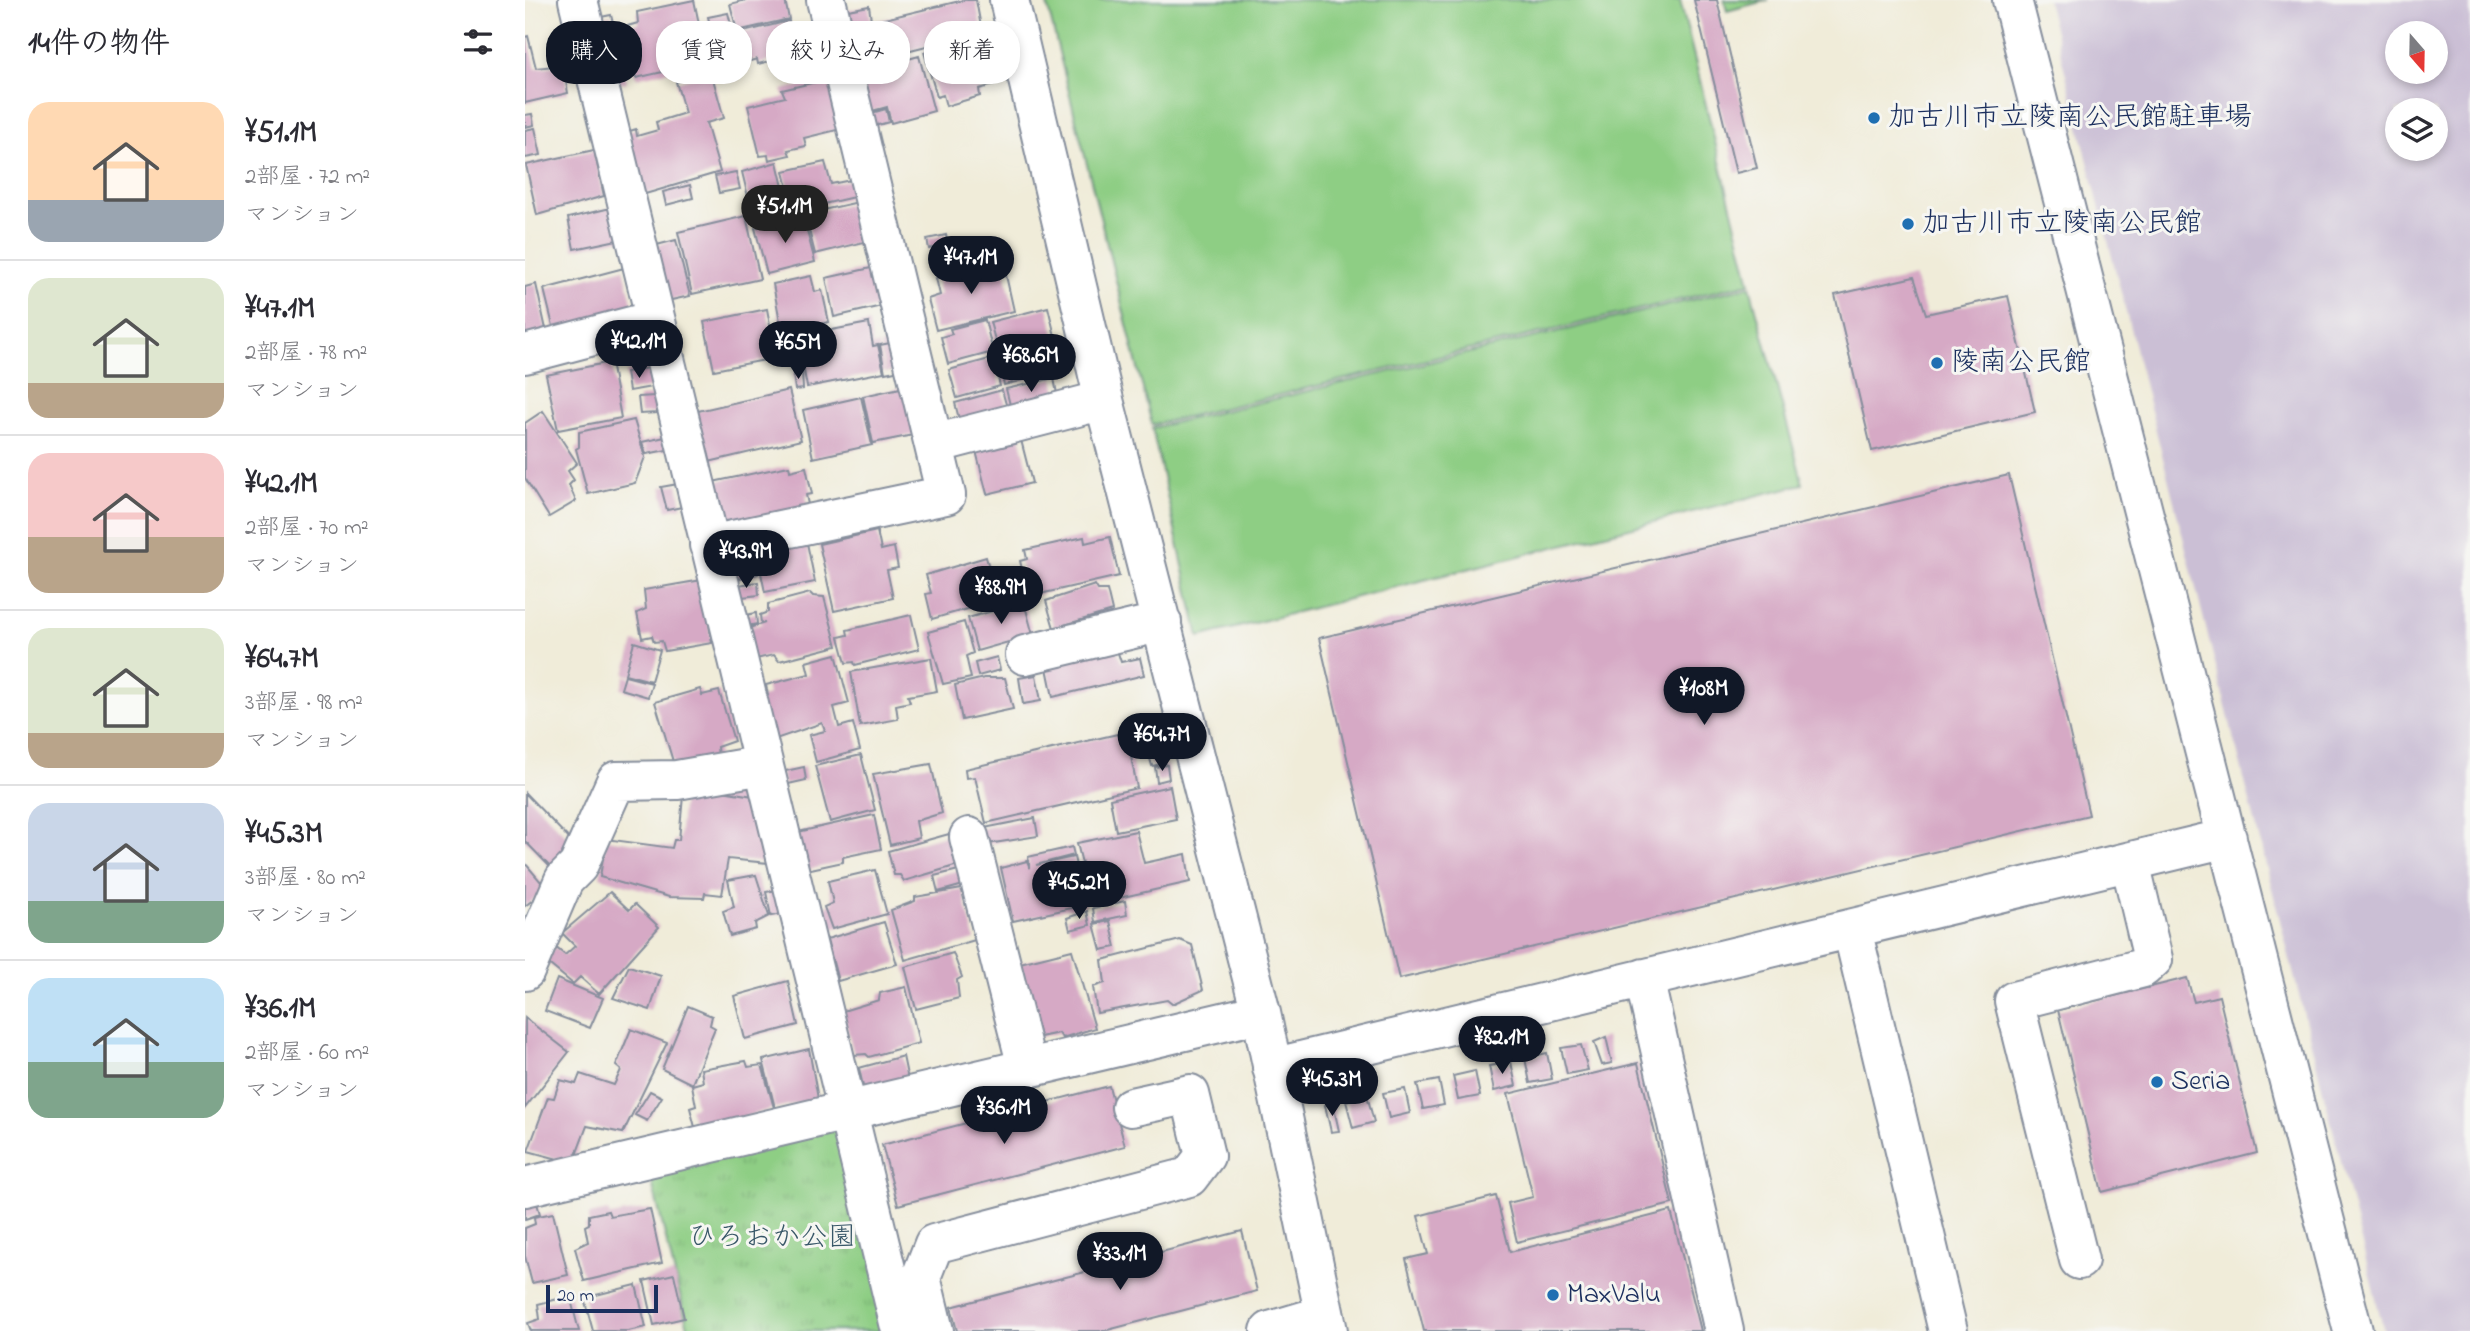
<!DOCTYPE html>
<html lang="ja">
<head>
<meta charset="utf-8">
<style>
	body { margin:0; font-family:"Indie Flower","Klee One",sans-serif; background:#f7f7f7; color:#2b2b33; height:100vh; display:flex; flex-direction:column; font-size:26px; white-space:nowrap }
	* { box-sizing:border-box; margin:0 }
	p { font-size:23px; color:#7c7c81 }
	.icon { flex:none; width:38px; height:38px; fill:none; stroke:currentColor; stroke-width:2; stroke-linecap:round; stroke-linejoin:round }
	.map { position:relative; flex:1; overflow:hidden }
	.panel { display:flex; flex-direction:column; background:#fff; width:525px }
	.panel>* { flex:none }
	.banner { position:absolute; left:21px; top:21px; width:665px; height:63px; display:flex; gap:14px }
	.needle { width:46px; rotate:160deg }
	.tools { position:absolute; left:1860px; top:21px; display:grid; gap:14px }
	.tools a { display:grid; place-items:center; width:63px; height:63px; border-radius:50%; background:#fff; box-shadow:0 4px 10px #0003; font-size:35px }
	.scale { position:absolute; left:21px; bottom:18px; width:112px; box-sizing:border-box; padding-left:7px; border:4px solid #1b2f5e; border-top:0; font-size:19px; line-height:24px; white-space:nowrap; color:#1b2f5e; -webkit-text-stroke:5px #f6f6f2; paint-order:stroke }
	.price { position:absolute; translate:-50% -60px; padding:0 16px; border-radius:24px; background:#111827; color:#fff; font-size:23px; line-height:46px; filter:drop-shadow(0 2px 4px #0008) }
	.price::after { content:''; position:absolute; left:50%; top:42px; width:21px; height:16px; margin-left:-10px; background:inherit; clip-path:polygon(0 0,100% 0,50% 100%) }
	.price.selected { background:#222; color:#fff }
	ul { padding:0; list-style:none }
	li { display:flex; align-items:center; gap:21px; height:175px; padding:0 28px }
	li+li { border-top:2px solid #e1e1e2 }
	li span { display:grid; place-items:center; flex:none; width:196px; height:140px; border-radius:21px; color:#555 }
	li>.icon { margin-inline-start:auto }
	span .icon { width:84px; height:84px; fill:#fffc; stroke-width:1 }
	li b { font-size:30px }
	h2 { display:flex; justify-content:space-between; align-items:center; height:84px; padding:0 28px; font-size:30px }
	.pill { padding:0 24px; border-radius:28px; background:#fff; box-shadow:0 4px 10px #0003; font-size:24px; line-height:63px }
	.pill.selected { background:#111827; color:#fff }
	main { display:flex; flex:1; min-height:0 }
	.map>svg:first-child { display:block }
	.industrial { fill:#cbbfd5; fill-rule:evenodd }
	.grass { fill:#8ece84; stroke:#547e71; stroke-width:2 }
	.park { fill:url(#park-tufts); stroke:#547e71; stroke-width:2 }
	.building { fill:#d6a9c5 }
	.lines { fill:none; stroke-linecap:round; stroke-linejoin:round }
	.minor-casing { stroke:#868e9c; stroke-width:42 }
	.minor { stroke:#fff; stroke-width:38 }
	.poi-dot { fill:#1f6fb2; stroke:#f6f6f2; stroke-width:2.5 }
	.labels { text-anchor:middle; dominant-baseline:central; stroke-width:6; stroke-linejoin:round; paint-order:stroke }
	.poi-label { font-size:28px; fill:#1b2f5e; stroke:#f6f6f2; text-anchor:start }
	.park-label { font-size:28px; fill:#385768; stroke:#f6f6f2 }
</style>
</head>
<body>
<main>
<section class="panel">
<h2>14件の物件<svg class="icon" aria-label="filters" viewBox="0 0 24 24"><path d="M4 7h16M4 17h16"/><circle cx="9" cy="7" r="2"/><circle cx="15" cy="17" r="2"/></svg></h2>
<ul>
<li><span style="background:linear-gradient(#ffd9b3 70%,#9aa5b1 0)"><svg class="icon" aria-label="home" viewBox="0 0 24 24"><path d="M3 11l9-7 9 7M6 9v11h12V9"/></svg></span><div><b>¥51.1M</b><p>2部屋 · 72 m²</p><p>マンション</p></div></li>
<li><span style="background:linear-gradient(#dfe7d0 75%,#b9a48a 0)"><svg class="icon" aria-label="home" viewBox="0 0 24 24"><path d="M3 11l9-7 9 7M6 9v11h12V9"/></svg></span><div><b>¥47.1M</b><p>2部屋 · 78 m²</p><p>マンション</p></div></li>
<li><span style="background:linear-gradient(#f6c9c9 60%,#b9a48a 0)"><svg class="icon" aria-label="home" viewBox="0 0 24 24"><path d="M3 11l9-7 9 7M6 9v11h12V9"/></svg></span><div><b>¥42.1M</b><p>2部屋 · 70 m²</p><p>マンション</p></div></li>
<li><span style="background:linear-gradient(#dfe7d0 75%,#b9a48a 0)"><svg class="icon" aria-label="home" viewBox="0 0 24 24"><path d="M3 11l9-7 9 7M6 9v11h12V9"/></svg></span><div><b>¥64.7M</b><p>3部屋 · 98 m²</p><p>マンション</p></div></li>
<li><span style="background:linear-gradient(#c9d6e8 70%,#7fa58c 0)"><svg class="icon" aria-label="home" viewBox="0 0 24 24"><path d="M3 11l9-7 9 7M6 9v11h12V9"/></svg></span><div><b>¥45.3M</b><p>3部屋 · 80 m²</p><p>マンション</p></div></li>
<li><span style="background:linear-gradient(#bfe0f5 60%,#7fa58c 0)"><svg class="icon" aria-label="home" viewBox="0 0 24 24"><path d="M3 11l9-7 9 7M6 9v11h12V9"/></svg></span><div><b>¥36.1M</b><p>2部屋 · 60 m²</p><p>マンション</p></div></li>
</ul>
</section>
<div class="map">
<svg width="1945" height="1331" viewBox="0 0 1945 1331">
	<defs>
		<pattern id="park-tufts" width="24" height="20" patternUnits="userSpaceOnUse" patternTransform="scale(1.75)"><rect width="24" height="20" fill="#8ece84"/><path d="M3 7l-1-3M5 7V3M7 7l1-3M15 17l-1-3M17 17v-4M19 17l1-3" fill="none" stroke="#7ab174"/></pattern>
	</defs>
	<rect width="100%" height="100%" fill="#f6f6f2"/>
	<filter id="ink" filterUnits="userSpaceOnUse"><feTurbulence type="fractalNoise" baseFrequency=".0143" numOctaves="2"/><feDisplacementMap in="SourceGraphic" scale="14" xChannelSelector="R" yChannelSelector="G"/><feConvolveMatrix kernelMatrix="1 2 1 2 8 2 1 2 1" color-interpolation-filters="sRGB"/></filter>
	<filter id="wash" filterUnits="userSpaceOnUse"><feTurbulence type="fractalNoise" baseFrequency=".00686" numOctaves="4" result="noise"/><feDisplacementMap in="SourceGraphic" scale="28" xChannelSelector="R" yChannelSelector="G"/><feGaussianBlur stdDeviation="1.57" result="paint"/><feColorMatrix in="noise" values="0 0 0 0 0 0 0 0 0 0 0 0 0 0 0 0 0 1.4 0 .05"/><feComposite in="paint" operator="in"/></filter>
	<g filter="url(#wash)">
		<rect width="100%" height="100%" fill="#f0ecd9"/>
		<path class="industrial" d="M1522,0H1945V1331H1859ZM1872,33H1911V72H1872ZM1872,110H1911V149H1872Z"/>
		<path class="grass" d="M521,0H1155L1225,283L627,425Z
			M1199,0H1243L1202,11Z
			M1225,286L1278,484L674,637L627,428Z"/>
		<path class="park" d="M305,1127L320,1137L365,1331H164L124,1171Z"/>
		<g id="blocks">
			<path class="building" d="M169,0L182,62L111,78L99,27L113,23L112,12Z
				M221,0H260L264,19L212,31L205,4Z
				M439,0H451L457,32L330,64L322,28Z
				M1169,0H1192L1232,168L1211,173Z
				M344,6L346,20L321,26L318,11Z
				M203,13L217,67L197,73L183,17Z
				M86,15L102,82L81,86L66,19Z
				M264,21L272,54L233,64L232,59L222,62L221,58L218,59L210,34Z
				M3,36L11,68L38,65L43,93L0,103V37Z
				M458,37L469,85L454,89L455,96L421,106L418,95L412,97L399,52L430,43L435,60L457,53L436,58L433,43Z
				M394,56L409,111L366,123L362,107L343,112L333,73Z
				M186,72L199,118L181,123L195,172L110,197L92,135L111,129L112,136L133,130L131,122L160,113L151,82Z
				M308,78L320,128L279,138L281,146L263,150L265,155L244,160L243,155L235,156L223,106L260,97L257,90Z
				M361,109L364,122L346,127L343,114Z
				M7,114L9,125L0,127V115Z
				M10,128L16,155L0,158V130Z
				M69,150L79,196L12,215L1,165Z
				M252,162L264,212L228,217L217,172Z
				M300,162L306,184L326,180L329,197L268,211L259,171Z
				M211,172L215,189L194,193L190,176Z
				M165,185L168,198L141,205L138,192Z
				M338,201L347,240L290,254L280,214Z
				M90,207L97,239L49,249L43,218Z
				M221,216L235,279L167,294L153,232Z
				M278,216L290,262L242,274L230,228Z
				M421,235L423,245L404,249L402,239Z
				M151,240L165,296L137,302L124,247Z
				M478,262L489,311L411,330L403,299L415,295L411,278Z
				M99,268L109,310L29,330L19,289Z
				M346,268L350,285L356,283L361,305L309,317L301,278Z
				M286,276L290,292L297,290L304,322L257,332L248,284Z
				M1389,277L1401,314L1483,296L1510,412L1347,451L1310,295Z
				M11,284L22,334L0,339V287Z
				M523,307L530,336L473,351L465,322Z
				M242,309L249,346L243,347L245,359L189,370L179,322Z
				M460,320L468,352L423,364L416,337L427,334L425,329Z
				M344,323L348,346L353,345L359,372L282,387L276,355L288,352L285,334Z
				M375,341L380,369L360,373L355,345Z
				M516,345L524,373L479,385L472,357Z
				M255,347L256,356L249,357L248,348Z
				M468,358L475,386L432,398L424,370Z
				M86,362L96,418L33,430L21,375Z
				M123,368L127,387L104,391L101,372Z
				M268,372H277L278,389L270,390Z
				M529,378L532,394L487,413L481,389Z
				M380,387L398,433L348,443L338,396Z
				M264,390L276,440L171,465L160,414Z
				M477,390L484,415L434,419L430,403Z
				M130,396L132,413L115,414L113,397Z
				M336,397L347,445L288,458L278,410Z
				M18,411L52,463L43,471L49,480L44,485L51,501L24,517L0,478V423Z
				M109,420L120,457L110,483L63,494L51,449L54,447V432Z
				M495,436L507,483L462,494L450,447Z
				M140,437L142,450L121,454L117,442Z
				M264,466L265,471L281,467L287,494L281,495L284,509L188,529L178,484Z
				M1484,475L1564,815L874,979L794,638Z
				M153,484L157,507L142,510L136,487Z
				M352,531L356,550L369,547L373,568L362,570L368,598L309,611L294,544Z
				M559,537L560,543L585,537L594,576L493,599L489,579L499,577L495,561L502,559L500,550Z
				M282,543L290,582L240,592L231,549Z
				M229,550L233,574L202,581L197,557Z
				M461,557L473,600L407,619L401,594L406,593L401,575Z
				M177,580L187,643L140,651L137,641L129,642L127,636L117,638L112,613L121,609L119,590Z
				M233,582L234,595L208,598L207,586Z
				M570,585L573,590H582L587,611L529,628L521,601Z
				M285,593L288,596L299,597L312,646L254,661L249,655L221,661L214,631L240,623H236L235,615L243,612V604Z
				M499,602L508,635L452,651L443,618Z
				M231,613L232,624L213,628L211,617Z
				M386,615L394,649L330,665L329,662L321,663L314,637L323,635L322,630Z
				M439,622L448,653L441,656L446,678L418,684L403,632Z
				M109,642L135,650L126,681L100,674Z
				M591,647L596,662L615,658L619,675L528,697L521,663Z
				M311,654L324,703L309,707L314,727L328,723L335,750L291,762L284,735L300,731L297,723L242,742L231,699L243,695L241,685L284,674L281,662Z
				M472,657L475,670L453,676L450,663Z
				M406,658L412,691L383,696L385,702L371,705L373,719L335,726L326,672Z
				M511,675L516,701L498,704L494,678Z
				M100,676L127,683L123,697L96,689Z
				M459,678H480L488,709L437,720L430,685Z
				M175,689L177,695L194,691L209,741L192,747L193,757L150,768L130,702Z
				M610,730L612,740L603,741L612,788L461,823L450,777L441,778L440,769Z
				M632,732L640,763L627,766L619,736Z
				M336,755L350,810L305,822L290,766Z
				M406,764L417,813L391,821L394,838L365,845L348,774Z
				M642,765L644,779L632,782L630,767Z
				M279,767L281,780L259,785L256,772Z
				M159,785L228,796L244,863L203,859L197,895L180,893L179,898L144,897L75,877L81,839L147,848L149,840H154Z
				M645,786L651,819L591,831L585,799Z
				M0,793L54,849L30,872L0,841Z
				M349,815L356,849L318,857V862L272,872L264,834Z
				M510,818L513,836L456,845L454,829Z
				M611,831L619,863L661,854L665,882L567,904L552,843Z
				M424,834L433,865L379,881L375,875H369L363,851Z
				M547,847L549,855L511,865L549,857L560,905L488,921L476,868L502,861L505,868L503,857Z
				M0,863L22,889L0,906Z
				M438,869L442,884L413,892L409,876Z
				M350,870L362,914L307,929L299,907L308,903L303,881Z
				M231,875L244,916L230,923L231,929L205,936L198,911L209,907L203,880Z
				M437,889L450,940L380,960L366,910L390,901V897Z
				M252,890L257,914L246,916L241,892Z
				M85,892L104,910L110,904L134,927L74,994L55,977L48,984L19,960L30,947L40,955L50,946L37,933Z
				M600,901L602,915L570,922L568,908Z
				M562,911L565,925L545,930L542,918Z
				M585,921L591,947L576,950L569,924Z
				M359,922L372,964L313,981L302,939Z
				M655,940L667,945L678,990L647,1004L642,1000L572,1013L568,987L580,983L577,960Z
				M547,950L570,1028L537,1038L534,1033L515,1037L495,963Z
				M428,953L437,977L432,980L434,998L391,1009L380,967Z
				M104,966L136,976L125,1010L88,998Z
				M1662,978L1669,1002L1694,996L1732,1153L1577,1192L1533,1010Z
				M32,979L78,998L65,1028L20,1011Z
				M263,981L273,1025L220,1039L209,996Z
				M381,987L394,1043L344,1057L341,1054L329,1055L318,1011L354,1000L355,993Z
				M163,1006L187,1016L185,1025L190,1028L167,1084L137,1069Z
				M0,1018L44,1052L0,1108Z
				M106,1029L142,1043L98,1133L62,1126L48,1163L3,1151L23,1097L29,1098L35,1080L51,1084L55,1074L89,1085L96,1070L91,1066Z
				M1081,1037L1087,1063L1077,1065L1069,1042Z
				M1056,1045L1063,1070L1042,1074L1036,1048Z
				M284,1049L293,1099L250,1108L238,1060Z
				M1022,1053L1027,1079L1005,1083L1000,1058Z
				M378,1056L383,1080L339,1091L334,1068Z
				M221,1061L223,1067L237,1065L249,1108L171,1131L165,1108L171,1106L167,1085L178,1082L176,1069Z
				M986,1062L991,1086L969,1091L964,1066Z
				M1113,1063L1147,1204L992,1242L983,1203L1008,1197L983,1094Z
				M950,1071L955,1096L933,1100L928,1076Z
				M914,1080L919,1105L898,1109L892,1084Z
				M584,1086L600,1146L373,1205L357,1145Z
				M880,1089L885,1113L864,1118L858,1093Z
				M125,1091L137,1097L122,1121L110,1115Z
				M842,1095L849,1122L828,1128L821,1101Z
				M808,1104L814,1131L806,1132L800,1105Z
				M971,1196L985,1252L1146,1211L1176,1331H899L881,1259L903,1254L893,1216Z
				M12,1203L15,1214L0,1219V1206Z
				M125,1209L137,1263L59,1281L50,1248L63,1242L60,1226L64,1224V1215L83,1211L85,1216Z
				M28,1213L43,1275L7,1283L0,1256V1228L10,1224L9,1217Z
				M717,1231L732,1291L579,1331H432L426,1307Z
				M149,1274L159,1318L129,1325L119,1281Z
				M111,1285L121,1327L103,1331H68L59,1298Z
				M45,1296L54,1331H6L3,1323L15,1319L13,1304Z"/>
		</g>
	</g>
	<g filter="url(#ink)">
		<use href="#blocks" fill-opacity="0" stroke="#868e9c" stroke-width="2"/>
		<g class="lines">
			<defs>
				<path id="minor" d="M53,0L376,1331
					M484,0L579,400L736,1013L803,1331
					M1487,0L1828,1331
					M0,354L129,320
					M409,444L579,400
					M184,545L421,495L301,0
					M500,655L637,622
					M444,837L502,1067
					M1327,929L1423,1331
					M0,971L39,880L53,866L91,781L152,780L238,765
					M1119,978L1199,1331
					M747,1068L1702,838
					M0,1187L736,1013
					M1554,1260L1489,1001L1618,968L1628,959L1605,862
					M409,1331L396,1277L409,1244L664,1177L680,1156L665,1094L606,1107
					M745,1331L799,1315"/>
			</defs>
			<use href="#minor" class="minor-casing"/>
			<use href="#minor" class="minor"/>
		</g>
	</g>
	<g class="poi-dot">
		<circle cx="1349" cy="118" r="7"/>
		<circle cx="1383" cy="224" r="7"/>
		<circle cx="1412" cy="363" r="7"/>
		<circle cx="1632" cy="1082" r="7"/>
		<circle cx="1028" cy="1295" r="7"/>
	</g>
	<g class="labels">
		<g class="poi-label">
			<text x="1363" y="118">加古川市立陵南公民館駐車場</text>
			<text x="1397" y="224">加古川市立陵南公民館</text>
			<text x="1426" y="363">陵南公民館</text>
			<text x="1646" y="1082">Seria</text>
			<text x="1042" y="1295">MaxValu</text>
		</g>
		<g class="park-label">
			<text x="247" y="1238">ひろおか公園</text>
		</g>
	</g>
</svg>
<div class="tools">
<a><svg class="needle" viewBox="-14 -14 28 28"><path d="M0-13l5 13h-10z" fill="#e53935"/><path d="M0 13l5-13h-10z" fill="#7c7c81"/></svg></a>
<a><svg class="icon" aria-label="layers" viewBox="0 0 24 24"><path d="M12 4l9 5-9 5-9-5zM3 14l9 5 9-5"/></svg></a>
</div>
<div class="scale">20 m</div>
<b class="price selected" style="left:260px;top:245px">¥51.1M</b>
<b class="price" style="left:446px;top:296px">¥47.1M</b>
<b class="price" style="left:114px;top:380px">¥42.1M</b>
<b class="price" style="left:273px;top:381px">¥65M</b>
<b class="price" style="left:506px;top:394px">¥68.6M</b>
<b class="price" style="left:221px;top:590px">¥43.9M</b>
<b class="price" style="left:476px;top:626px">¥88.9M</b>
<b class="price" style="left:1179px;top:727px">¥108M</b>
<b class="price" style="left:637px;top:773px">¥64.7M</b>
<b class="price" style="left:554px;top:921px">¥45.2M</b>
<b class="price" style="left:977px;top:1076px">¥82.1M</b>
<b class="price" style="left:807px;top:1118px">¥45.3M</b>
<b class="price" style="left:479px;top:1146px">¥36.1M</b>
<b class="price" style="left:595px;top:1292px">¥33.1M</b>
<div class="banner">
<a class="pill selected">購入</a>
<a class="pill">賃貸</a>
<a class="pill">絞り込み</a>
<a class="pill">新着</a>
</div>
</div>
</main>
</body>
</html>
